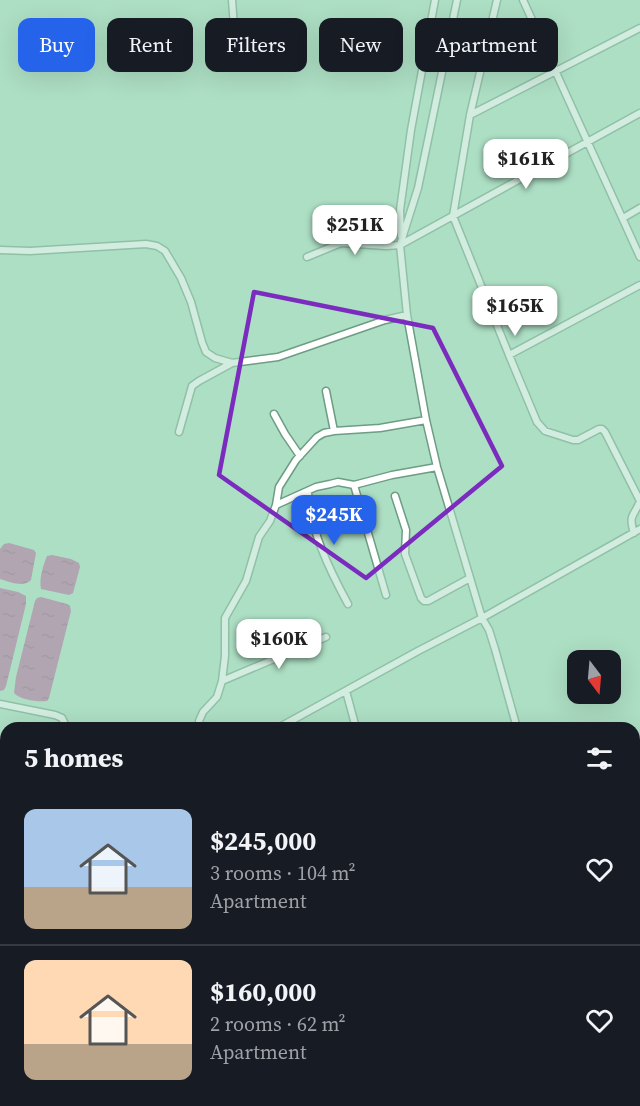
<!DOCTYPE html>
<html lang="en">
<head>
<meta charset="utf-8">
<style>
	body { margin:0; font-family:"Source Serif 4",serif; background:#20242c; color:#f1f3f6; height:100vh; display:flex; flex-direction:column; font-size:22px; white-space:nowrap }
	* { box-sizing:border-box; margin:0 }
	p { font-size:20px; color:#9ea1a6 }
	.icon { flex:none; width:33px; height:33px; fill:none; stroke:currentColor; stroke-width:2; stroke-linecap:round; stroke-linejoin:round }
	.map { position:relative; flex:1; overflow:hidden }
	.details { position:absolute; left:0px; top:722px; width:640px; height:386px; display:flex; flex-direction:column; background:#171b24; border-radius:18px 18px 0 0; box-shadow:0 6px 24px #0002 }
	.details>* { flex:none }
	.guide { position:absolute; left:18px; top:18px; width:604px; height:54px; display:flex; gap:12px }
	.needle { width:39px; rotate:164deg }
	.fabs { position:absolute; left:567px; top:650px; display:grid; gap:12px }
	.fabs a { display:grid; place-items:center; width:54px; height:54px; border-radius:12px; background:#171b24; box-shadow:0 6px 24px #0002; font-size:30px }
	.price { position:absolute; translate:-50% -51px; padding:0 14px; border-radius:12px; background:#fff; color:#222; font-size:20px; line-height:39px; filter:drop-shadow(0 2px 3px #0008) }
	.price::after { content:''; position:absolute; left:50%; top:36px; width:18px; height:14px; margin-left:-9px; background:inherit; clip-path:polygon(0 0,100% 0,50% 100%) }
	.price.on { background:#2563eb; color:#fff }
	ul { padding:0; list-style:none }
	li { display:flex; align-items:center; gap:18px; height:150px; padding:0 24px }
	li+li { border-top:2px solid #363941 }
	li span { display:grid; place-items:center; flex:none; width:168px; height:120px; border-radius:12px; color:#555 }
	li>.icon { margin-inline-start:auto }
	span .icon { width:72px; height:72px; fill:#fffc; stroke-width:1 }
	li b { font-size:26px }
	h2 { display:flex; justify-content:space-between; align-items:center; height:72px; padding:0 24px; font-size:26px }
	.tag { padding:0 21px; border-radius:12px; background:#171b24; box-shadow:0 6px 24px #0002; font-size:21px; line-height:54px }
	.tag.on { background:#2563eb; color:#fff }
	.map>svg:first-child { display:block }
	.water { fill:url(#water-ripples) }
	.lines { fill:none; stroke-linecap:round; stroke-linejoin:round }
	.minor-casing { stroke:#6d9d84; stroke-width:9 }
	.minor { stroke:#fff; stroke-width:6 }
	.marked { fill:none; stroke:#7b2cbf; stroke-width:4.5; stroke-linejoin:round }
</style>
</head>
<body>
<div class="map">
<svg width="640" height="1106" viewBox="0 0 640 1106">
	<defs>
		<pattern id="water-ripples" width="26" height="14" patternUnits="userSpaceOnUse" patternTransform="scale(1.5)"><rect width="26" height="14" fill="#b75f9a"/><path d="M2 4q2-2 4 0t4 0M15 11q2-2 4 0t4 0" fill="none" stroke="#934e7d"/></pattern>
	</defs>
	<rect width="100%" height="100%" fill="#addfc4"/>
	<path class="water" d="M9,543L34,550L36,553L31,580C24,588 10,582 0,579V549L4,544Z
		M52,555L71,559L79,563L80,567L73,593L69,595L41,589C39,578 43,566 47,556Z
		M0,588L18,592L26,596V604L6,686L4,690L0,691Z
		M41,597L67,604L70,606L71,611L49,698L47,701C38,702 20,700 14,693L16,677L35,601L37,598Z"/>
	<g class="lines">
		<defs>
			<path id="minor" d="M232,0L234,27
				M457,0L418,188L400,245L407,315L426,420L437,467L482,618L489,630L495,649L517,728
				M497,0L470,115L453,216L509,355L640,285
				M523,0L640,257
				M470,115L640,28
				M623,218L640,208
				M401,236L400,210L411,130L435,0
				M0,250L30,251L146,244L157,246L165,251L181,278L191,302L202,342L206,352L215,358L232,363L278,357L385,320L407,315
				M307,257L341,243L386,246L400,245L640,113
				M509,355L537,422L545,431L573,440H578L599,429H602L605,432L640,501C634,517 628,514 634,533
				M326,391L334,431
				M274,414L285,434L300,456
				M179,432L192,386L199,381L232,363
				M354,485L386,595
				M308,491C309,528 330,571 348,604
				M395,496L406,530L405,554L421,598L424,601H428L470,578
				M276,505L316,487L330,484L338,482L354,485L392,475L437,467
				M222,681L326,637
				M346,691L356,728
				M0,704L55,715L62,718L67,728
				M200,728L199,721L203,712L217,697L222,681L225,656V618L246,581L259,537L270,521L276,505L279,487L296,460L317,437L324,433L334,431L380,428L426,420
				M278,728L418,651L482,618L640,529
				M0,801L6,799
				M634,940L640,943
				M225,1101L238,1102L252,1101
				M310,1101L318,1106
				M44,1106L80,1101"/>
		</defs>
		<use href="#minor" class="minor-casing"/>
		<use href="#minor" class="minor"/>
	</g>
	<path d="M0 0H640V1106H0ZM254,292L433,328L502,466L366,578L219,475Z" fill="#addfc4" fill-opacity=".55" fill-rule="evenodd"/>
	<path class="marked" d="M254,292L433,328L502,466L366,578L219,475Z"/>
</svg>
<div class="fabs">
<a><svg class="needle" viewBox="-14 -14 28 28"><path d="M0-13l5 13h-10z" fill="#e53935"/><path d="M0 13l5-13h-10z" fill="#9ea1a6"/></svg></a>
</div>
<b class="price" style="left:526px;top:190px">$161K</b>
<b class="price" style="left:355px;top:256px">$251K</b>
<b class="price" style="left:515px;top:337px">$165K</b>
<b class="price on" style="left:334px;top:546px">$245K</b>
<b class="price" style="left:279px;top:670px">$160K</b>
<div class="guide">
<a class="tag on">Buy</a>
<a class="tag">Rent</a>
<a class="tag">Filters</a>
<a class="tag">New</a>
<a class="tag">Apartment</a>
</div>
<section class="details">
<h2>5 homes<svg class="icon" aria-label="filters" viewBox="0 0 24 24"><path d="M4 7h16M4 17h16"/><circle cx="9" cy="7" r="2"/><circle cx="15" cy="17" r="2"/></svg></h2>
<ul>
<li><span style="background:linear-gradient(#a9c7e8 65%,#b9a48a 0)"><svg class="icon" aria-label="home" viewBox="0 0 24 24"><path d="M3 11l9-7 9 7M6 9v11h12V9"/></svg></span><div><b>$245,000</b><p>3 rooms · 104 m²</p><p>Apartment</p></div><svg class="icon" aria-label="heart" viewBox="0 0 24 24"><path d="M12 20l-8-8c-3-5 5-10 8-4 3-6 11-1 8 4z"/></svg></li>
<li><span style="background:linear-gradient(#ffd9b3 70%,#b9a48a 0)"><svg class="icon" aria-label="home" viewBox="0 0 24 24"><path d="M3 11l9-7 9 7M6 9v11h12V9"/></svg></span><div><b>$160,000</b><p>2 rooms · 62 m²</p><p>Apartment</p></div><svg class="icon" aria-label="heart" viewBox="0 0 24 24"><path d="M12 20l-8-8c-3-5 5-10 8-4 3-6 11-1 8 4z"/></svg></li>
</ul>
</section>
</div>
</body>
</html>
